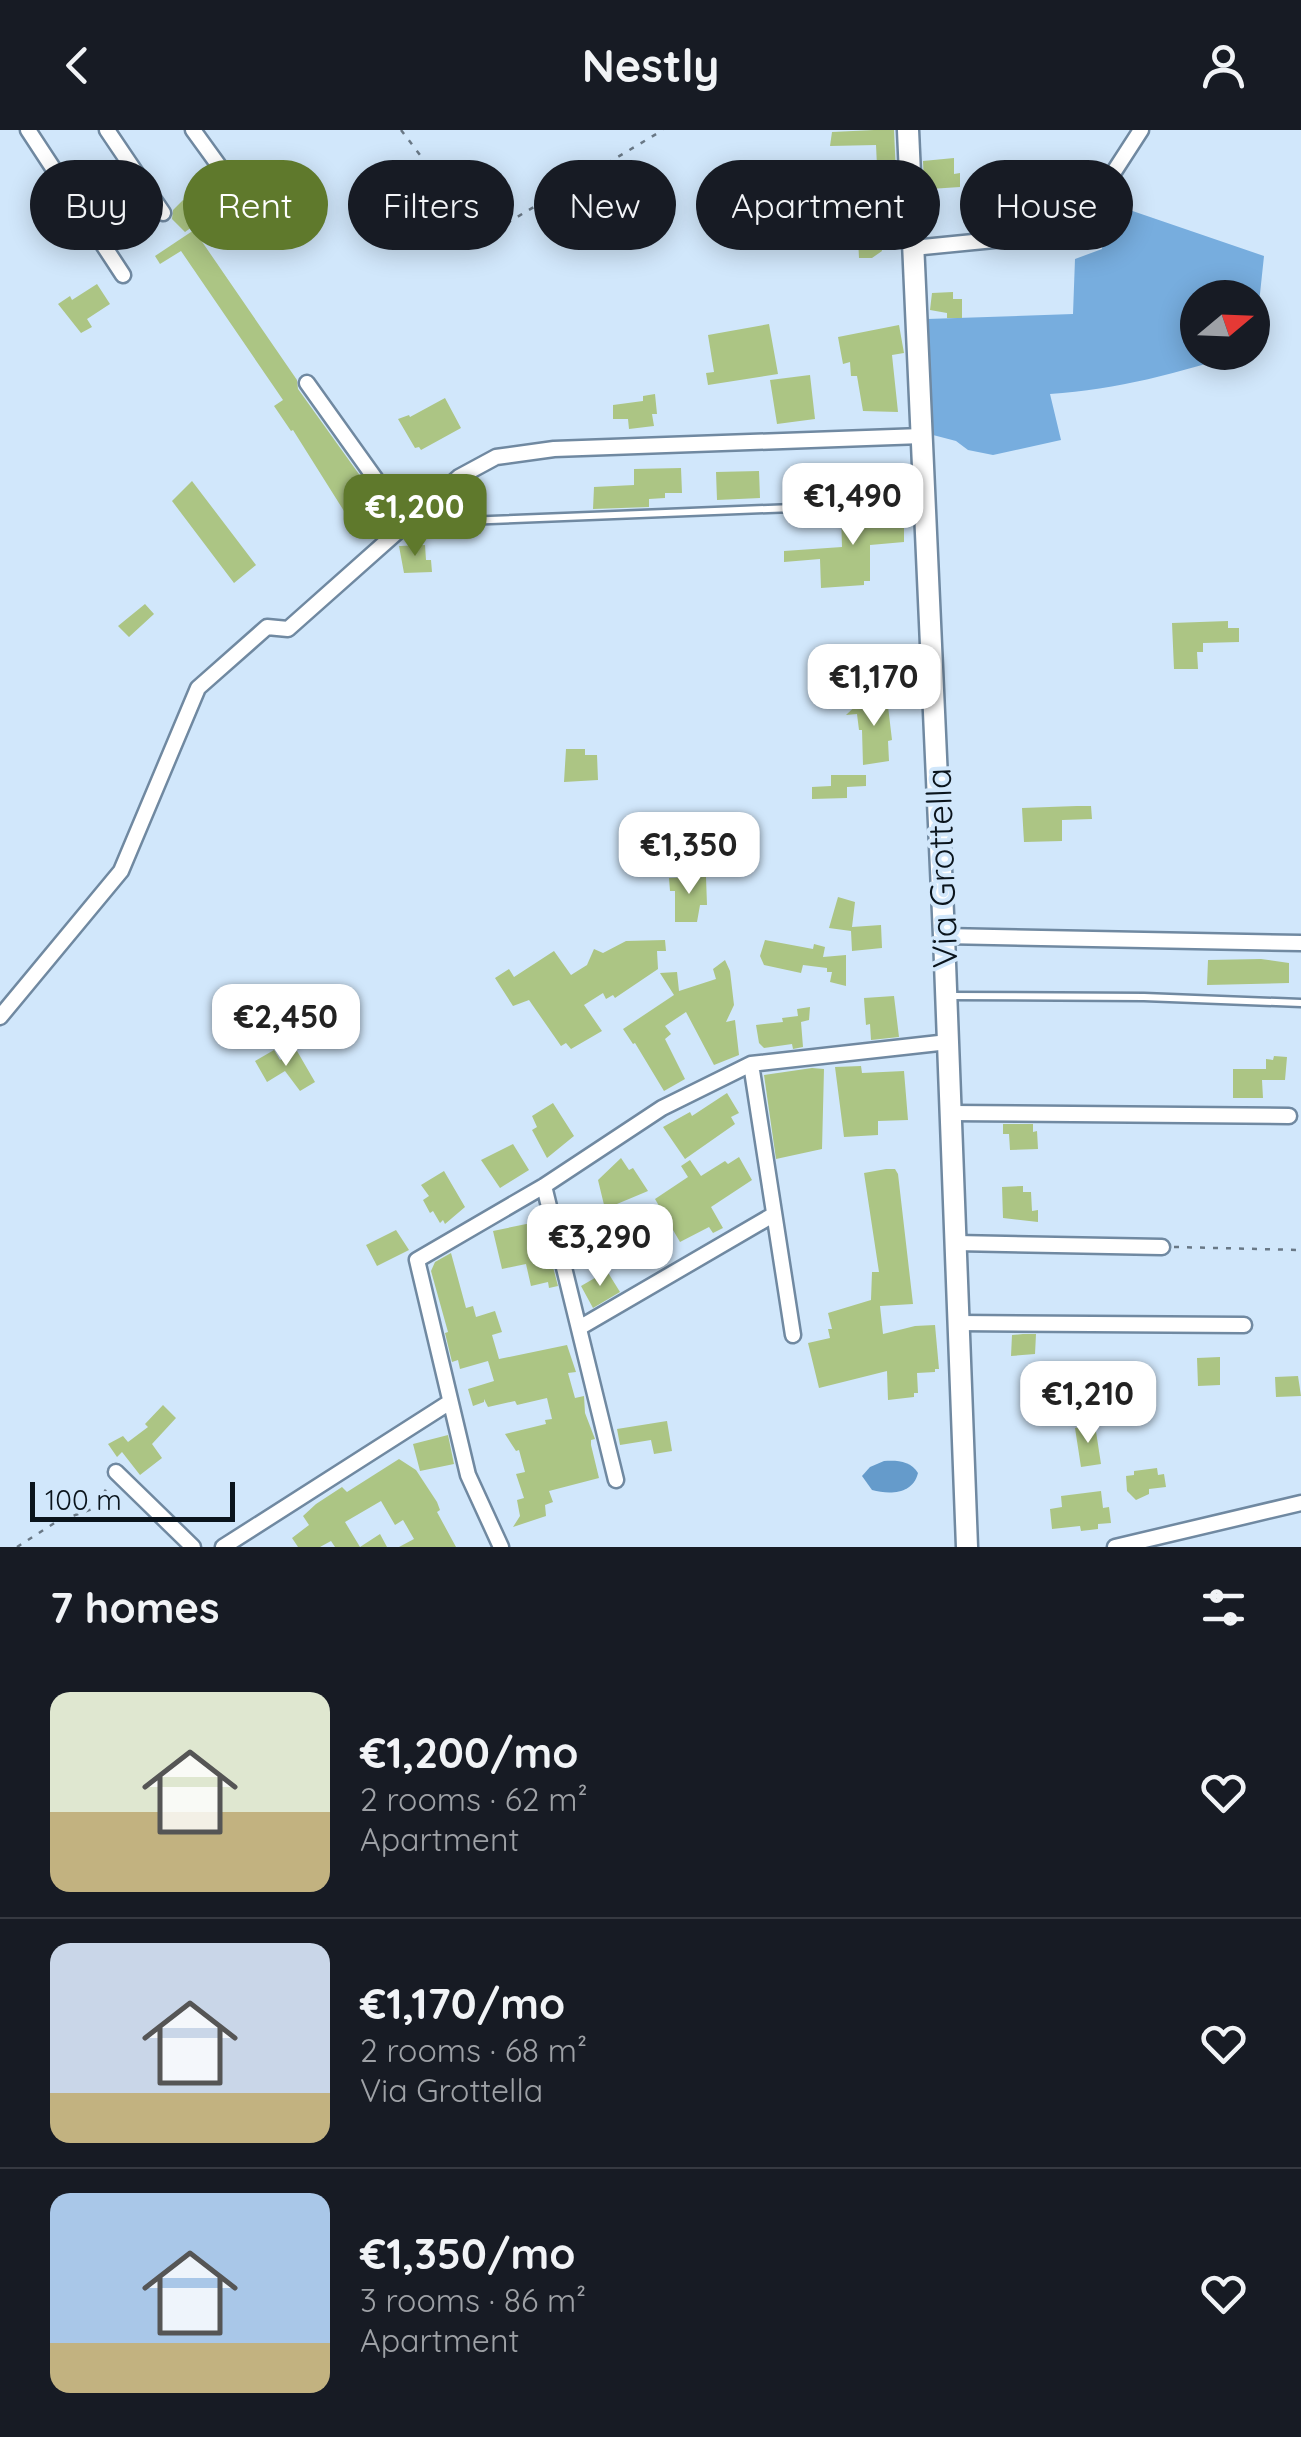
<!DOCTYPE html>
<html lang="en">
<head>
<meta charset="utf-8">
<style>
	body { margin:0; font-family:Quicksand,sans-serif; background:#242831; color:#f1f3f6; height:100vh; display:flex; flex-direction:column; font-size:38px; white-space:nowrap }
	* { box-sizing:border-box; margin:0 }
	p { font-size:32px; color:#9ea1a6 }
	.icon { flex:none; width:55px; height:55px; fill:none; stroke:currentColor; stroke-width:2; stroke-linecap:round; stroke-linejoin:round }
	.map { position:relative; height:1417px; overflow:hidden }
	.drawer { display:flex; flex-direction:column; background:#171b24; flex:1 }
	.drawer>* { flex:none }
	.banner { position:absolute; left:30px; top:30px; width:1242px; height:90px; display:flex; gap:20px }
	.needle { width:65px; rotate:71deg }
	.buttons { position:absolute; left:1180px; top:150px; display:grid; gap:20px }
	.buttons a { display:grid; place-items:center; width:90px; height:90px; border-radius:50%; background:#171b24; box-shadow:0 5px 25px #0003; font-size:50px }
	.scale { position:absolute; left:30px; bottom:25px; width:205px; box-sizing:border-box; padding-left:10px; border:5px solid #0a141c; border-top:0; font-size:28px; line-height:35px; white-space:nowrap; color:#0a141c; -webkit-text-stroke:8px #d1e7fb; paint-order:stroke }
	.price { position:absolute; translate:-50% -85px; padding:0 22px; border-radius:20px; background:#fff; color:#222; font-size:32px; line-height:65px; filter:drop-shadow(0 2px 5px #0008) }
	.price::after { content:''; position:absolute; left:50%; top:60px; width:30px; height:22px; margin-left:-15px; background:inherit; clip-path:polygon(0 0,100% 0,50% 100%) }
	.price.active { background:#5f792c; color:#fff }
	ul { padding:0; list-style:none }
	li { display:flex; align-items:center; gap:30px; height:250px; padding:0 50px }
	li+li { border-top:2px solid #363941 }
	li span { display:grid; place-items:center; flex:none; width:280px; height:200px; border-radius:20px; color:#555 }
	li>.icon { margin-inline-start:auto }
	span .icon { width:120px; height:120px; fill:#fffc; stroke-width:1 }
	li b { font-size:42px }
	h2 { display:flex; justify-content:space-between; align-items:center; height:120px; padding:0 50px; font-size:42px }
	.chip { padding:0 35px; border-radius:45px; background:#171b24; box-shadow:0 5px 25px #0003; font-size:35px; line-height:90px }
	.chip.active { background:#5f792c; color:#fff }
	header { display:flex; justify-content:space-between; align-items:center; height:130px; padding:0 50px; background:#171b24; font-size:45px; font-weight:800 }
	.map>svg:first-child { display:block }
	.forest { fill:#77adde }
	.water { fill:#659bcb }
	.building { fill:#acc584 }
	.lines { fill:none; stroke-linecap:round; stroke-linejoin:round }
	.lane-casing { stroke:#7089a1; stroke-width:11 }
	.street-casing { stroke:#7089a1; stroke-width:19 }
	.secondary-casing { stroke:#7089a1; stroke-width:25 }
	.path { stroke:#697886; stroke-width:2.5; stroke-dasharray:5 8; stroke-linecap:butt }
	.lane { stroke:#fff; stroke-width:6 }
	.street { stroke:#fff; stroke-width:14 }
	.secondary { stroke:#fff; stroke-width:20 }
	.labels { text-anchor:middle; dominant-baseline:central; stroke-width:8; stroke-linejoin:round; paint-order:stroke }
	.street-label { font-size:35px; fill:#0a141c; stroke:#d1e7fb }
</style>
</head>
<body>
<header><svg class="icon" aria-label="back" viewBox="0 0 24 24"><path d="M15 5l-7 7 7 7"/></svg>Nestly<svg class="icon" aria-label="person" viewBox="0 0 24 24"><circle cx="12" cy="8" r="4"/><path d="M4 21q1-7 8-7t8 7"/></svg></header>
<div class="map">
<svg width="1301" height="1417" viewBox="0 0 1301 1417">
	<rect width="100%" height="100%" fill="#d1e7fb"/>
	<path class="forest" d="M1115,75L1264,126L1257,192L1258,218L1253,220L1252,168H1198V222L1243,223C1180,242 1117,260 1050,264L1061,310L993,325L968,320L956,311L933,305L927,189L1073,184L1075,129L1102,119L1104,100Z"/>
	<path class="water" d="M884,1331C897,1330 911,1331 918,1343C913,1364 890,1365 872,1360L862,1346L870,1337Z"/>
	<path class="building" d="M874,0H894L899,110L881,116L882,121L872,128H859L857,88L847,89L846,67H852L851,51H867L868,36H877L876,15L830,16L832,2Z
		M954,28V44L960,43V57L930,59V55L924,54L923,31Z
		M984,52H1024V57L1038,62L1039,72H1045V90H1018L1016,85L973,87V60H984Z
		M183,70L199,92L185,102L172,89L173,80Z
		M194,100L297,250L298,259L371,361L353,372L358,383L349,389L293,300L291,301L274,276L283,270L181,121L160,134L155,126Z
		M97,154L110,174L87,189L92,197L81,203L58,174L70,166L72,170Z
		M953,162V169H962V188H947V183L930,180L932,163Z
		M769,194L778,244L708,255L706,243L714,242L708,205Z
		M899,195L904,223L892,225L898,282L863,281L857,246H851L850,232L843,234L838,207Z
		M810,245L815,289L777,294L770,250Z
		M655,264L657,284H652L654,296L629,299L628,289H613V275L643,271V266Z
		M445,268L461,298L421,320L419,317L415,318L398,289L409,285L410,287Z
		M681,338L682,363H665V368L649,369V377L593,379L594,357L634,355V339Z
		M878,339L879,368L832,370L831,349L860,348V340Z
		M759,341L760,368L717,370L716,342Z
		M192,351L256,435L234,453L172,371Z
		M890,381L891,388L904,386V412L870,415V451H864V455L821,458L820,429L784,432V421L842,417L841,383Z
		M425,415L426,430H431L432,442L404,443L399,416Z
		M145,474L154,484L129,507L118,496Z
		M1228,491V498H1239V512L1203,513V522H1197L1198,539H1174L1172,493Z
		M887,568L892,610L888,611L889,631L863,635L862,600H859L857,584L846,585L863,569Z
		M566,619H585V625H597L598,650L564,652Z
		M831,645H866V656L847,657V668L812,669V657L831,656Z
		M1077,676H1091L1092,689L1062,690V711L1024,712L1022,678Z
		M706,747L707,775H700L697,792H675V761H670L669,748Z
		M838,767L855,772L852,797L881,795L882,818L852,821L851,801L829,798Z
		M665,810L666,821H657L658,839L615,868L613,865L606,869L603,863L584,875L602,901L571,919L566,913L561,916L529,870L513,876L495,848L509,839L514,847L554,821L571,845L587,835L594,819L603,823L626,811Z
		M765,810L813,819L814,814L825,817L823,827L846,825V856L830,852L832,842H827V838L803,835L801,843L764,835L760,826Z
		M1261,829L1289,833V853L1207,855L1208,830Z
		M725,830L730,841L734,875L726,892L735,890L739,925L714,935L686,882L665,896L671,904L665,909L685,949L664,961L635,913L633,914L623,899L674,865L660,843L677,842L679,861L716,849L713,839Z
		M894,866L899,907L871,910L870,894L866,895L864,868Z
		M810,877L809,890L801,892L803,917L793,919L792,914L764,918L759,913L756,895L783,892L782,888L798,886L797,879Z
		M274,920L280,930L297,921L315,952L300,961L285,941L267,952L255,931Z
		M1274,926L1287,927L1285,950H1262L1263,968H1233V939H1266V929L1273,930Z
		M861,936L862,943L904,941L908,990L878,991V1005L844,1007L835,937Z
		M812,938L824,939L822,1019L776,1029L764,945Z
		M727,963L739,983L731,987L735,994L685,1029L663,997L690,982L692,986Z
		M553,973L574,1006L547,1028L532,1000L537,997L532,986Z
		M1003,994H1033V1002L1037,1001L1038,1019L1010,1020L1009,1004H1003Z
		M513,1014L529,1040L500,1058L481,1030Z
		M739,1027L752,1050L711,1077L723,1098L713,1103L709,1097L680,1112L655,1069L688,1047L681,1036L690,1030L701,1046L725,1031L728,1034Z
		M621,1028L629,1040L633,1038L648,1061L605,1079L598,1050Z
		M886,1039H895L898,1044L913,1174L880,1176L883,1204L915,1196L935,1195L939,1239H935V1242L917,1243L918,1263H914V1267L888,1270L887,1241L819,1258L808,1213L830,1208L828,1199H832L828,1183L871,1170L872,1142H879L864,1043Z
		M444,1041L465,1077L445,1094L443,1090L440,1093L433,1081L430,1083L423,1070L429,1066L421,1055Z
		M1023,1056V1062H1031L1032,1081L1038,1080V1092L1003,1088L1002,1057Z
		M536,1092L537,1098L543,1099L558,1156L549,1158L548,1152L531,1156L526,1134L502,1139L493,1101Z
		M603,1093L612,1121L584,1132L573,1104Z
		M396,1100L409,1120L377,1136L366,1115Z
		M451,1123L466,1178L473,1176L476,1187L495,1181L502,1202L492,1205L499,1229L567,1215L576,1242L568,1243L575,1268L584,1266L585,1283L595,1309L591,1310V1315L599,1348L549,1361L553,1372L545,1375L546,1386L513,1397L520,1386L517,1370L524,1368L516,1344L525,1342L519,1320L516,1321L505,1304L546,1294L545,1290L552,1289L547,1268L517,1275L515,1271L488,1277L484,1269V1272L473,1276L468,1259L494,1251L488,1231L460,1239L458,1230L452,1232L445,1203L448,1202L431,1141L435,1132Z
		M607,1141L620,1162L593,1178L581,1156Z
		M1023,1204H1036L1035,1224L1011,1226L1012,1205Z
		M1220,1227V1255L1198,1256L1197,1228Z
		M1298,1246L1301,1266L1276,1267L1275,1247Z
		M163,1275L176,1288L152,1314L162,1328L140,1345L122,1322L117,1327L108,1314L123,1306L128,1312L148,1297L145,1294Z
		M667,1291L672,1321L654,1324L651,1310L620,1315L617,1299Z
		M1095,1295L1101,1334L1081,1337L1075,1298Z
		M448,1305L454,1334L420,1341L413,1314Z
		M399,1329L416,1340L437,1372L440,1380L437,1382L456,1417H399L414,1409L403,1390L395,1395L381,1371L345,1392L360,1417L380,1404L387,1417H335L331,1411L320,1417H298L292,1408L309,1395L303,1386L316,1374L342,1357L347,1362Z
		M1157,1338L1158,1345L1164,1344L1166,1357L1149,1359V1364L1136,1370L1127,1361L1126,1346L1134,1345V1341Z
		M1101,1361L1103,1378L1109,1377L1111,1393L1098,1394V1399L1081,1401L1080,1396L1052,1399L1050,1379L1062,1377L1061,1366Z"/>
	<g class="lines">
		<defs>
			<path id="lane" d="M412,393L919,373
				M948,866L1144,867L1301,873"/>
			<path id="street" d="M28,0L123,145
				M107,0L163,83
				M193,0L222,40
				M913,118L1075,102L1141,0
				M307,253L407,393
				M944,806L1301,813
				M0,887L121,741L198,558L267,497L288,499L459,347L496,327L554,319L922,306
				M751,934L793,1205
				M951,983L1289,986
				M544,1056L616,1350
				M956,1113L1162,1117
				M958,1193L1244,1195
				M579,1198L773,1085
				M116,1342L193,1417
				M223,1417L450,1272
				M501,1417L468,1345L417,1130L544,1056L662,978L751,934L948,912
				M1115,1417L1301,1373"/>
			<path id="secondary" d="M908,0L944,806L967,1417"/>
		</defs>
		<use href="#lane" class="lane-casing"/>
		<use href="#street" class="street-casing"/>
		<use href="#secondary" class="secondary-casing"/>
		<path class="path" d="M401,0L472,93L492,102L663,0
			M1174,1117L1301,1120
			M17,1417L56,1392L95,1378L108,1356"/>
		<use href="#lane" class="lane"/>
		<use href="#street" class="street"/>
		<use href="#secondary" class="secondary"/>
	</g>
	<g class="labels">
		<g class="street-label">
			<text transform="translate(941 738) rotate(-92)">Via Grottella</text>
		</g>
	</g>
</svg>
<div class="buttons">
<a><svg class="needle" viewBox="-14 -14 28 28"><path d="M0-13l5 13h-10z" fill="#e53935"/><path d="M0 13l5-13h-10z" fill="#9ea1a6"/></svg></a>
</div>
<div class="scale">100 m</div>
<b class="price" style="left:853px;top:418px">€1,490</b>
<b class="price active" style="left:415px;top:429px">€1,200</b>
<b class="price" style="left:874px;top:599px">€1,170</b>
<b class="price" style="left:689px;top:767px">€1,350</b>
<b class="price" style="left:286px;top:939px">€2,450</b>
<b class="price" style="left:600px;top:1159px">€3,290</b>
<b class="price" style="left:1088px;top:1316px">€1,210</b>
<div class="banner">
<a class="chip">Buy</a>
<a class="chip active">Rent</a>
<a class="chip">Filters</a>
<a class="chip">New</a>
<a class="chip">Apartment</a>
<a class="chip">House</a>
</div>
</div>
<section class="drawer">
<h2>7 homes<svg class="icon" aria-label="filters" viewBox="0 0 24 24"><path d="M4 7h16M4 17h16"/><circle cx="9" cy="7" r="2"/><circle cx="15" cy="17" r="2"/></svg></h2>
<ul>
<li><span style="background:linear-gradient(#dfe7d0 60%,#c2b280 0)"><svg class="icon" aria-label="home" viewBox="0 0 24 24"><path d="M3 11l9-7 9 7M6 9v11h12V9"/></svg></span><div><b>€1,200/mo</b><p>2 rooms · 62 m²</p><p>Apartment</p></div><svg class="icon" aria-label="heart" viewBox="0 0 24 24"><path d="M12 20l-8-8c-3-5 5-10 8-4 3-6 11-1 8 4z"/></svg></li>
<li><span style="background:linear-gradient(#c9d6e8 75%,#c2b280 0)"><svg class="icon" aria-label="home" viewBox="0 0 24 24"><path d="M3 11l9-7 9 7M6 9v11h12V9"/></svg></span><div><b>€1,170/mo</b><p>2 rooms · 68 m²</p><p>Via Grottella</p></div><svg class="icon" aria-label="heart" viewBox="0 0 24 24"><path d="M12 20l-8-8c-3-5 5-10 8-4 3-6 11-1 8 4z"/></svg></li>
<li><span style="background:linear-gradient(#a9c7e8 75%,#c2b280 0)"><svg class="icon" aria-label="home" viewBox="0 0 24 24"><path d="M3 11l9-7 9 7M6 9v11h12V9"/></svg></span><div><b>€1,350/mo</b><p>3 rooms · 86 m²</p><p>Apartment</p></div><svg class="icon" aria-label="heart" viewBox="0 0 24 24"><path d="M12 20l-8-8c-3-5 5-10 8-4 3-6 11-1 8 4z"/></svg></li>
</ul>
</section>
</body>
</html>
